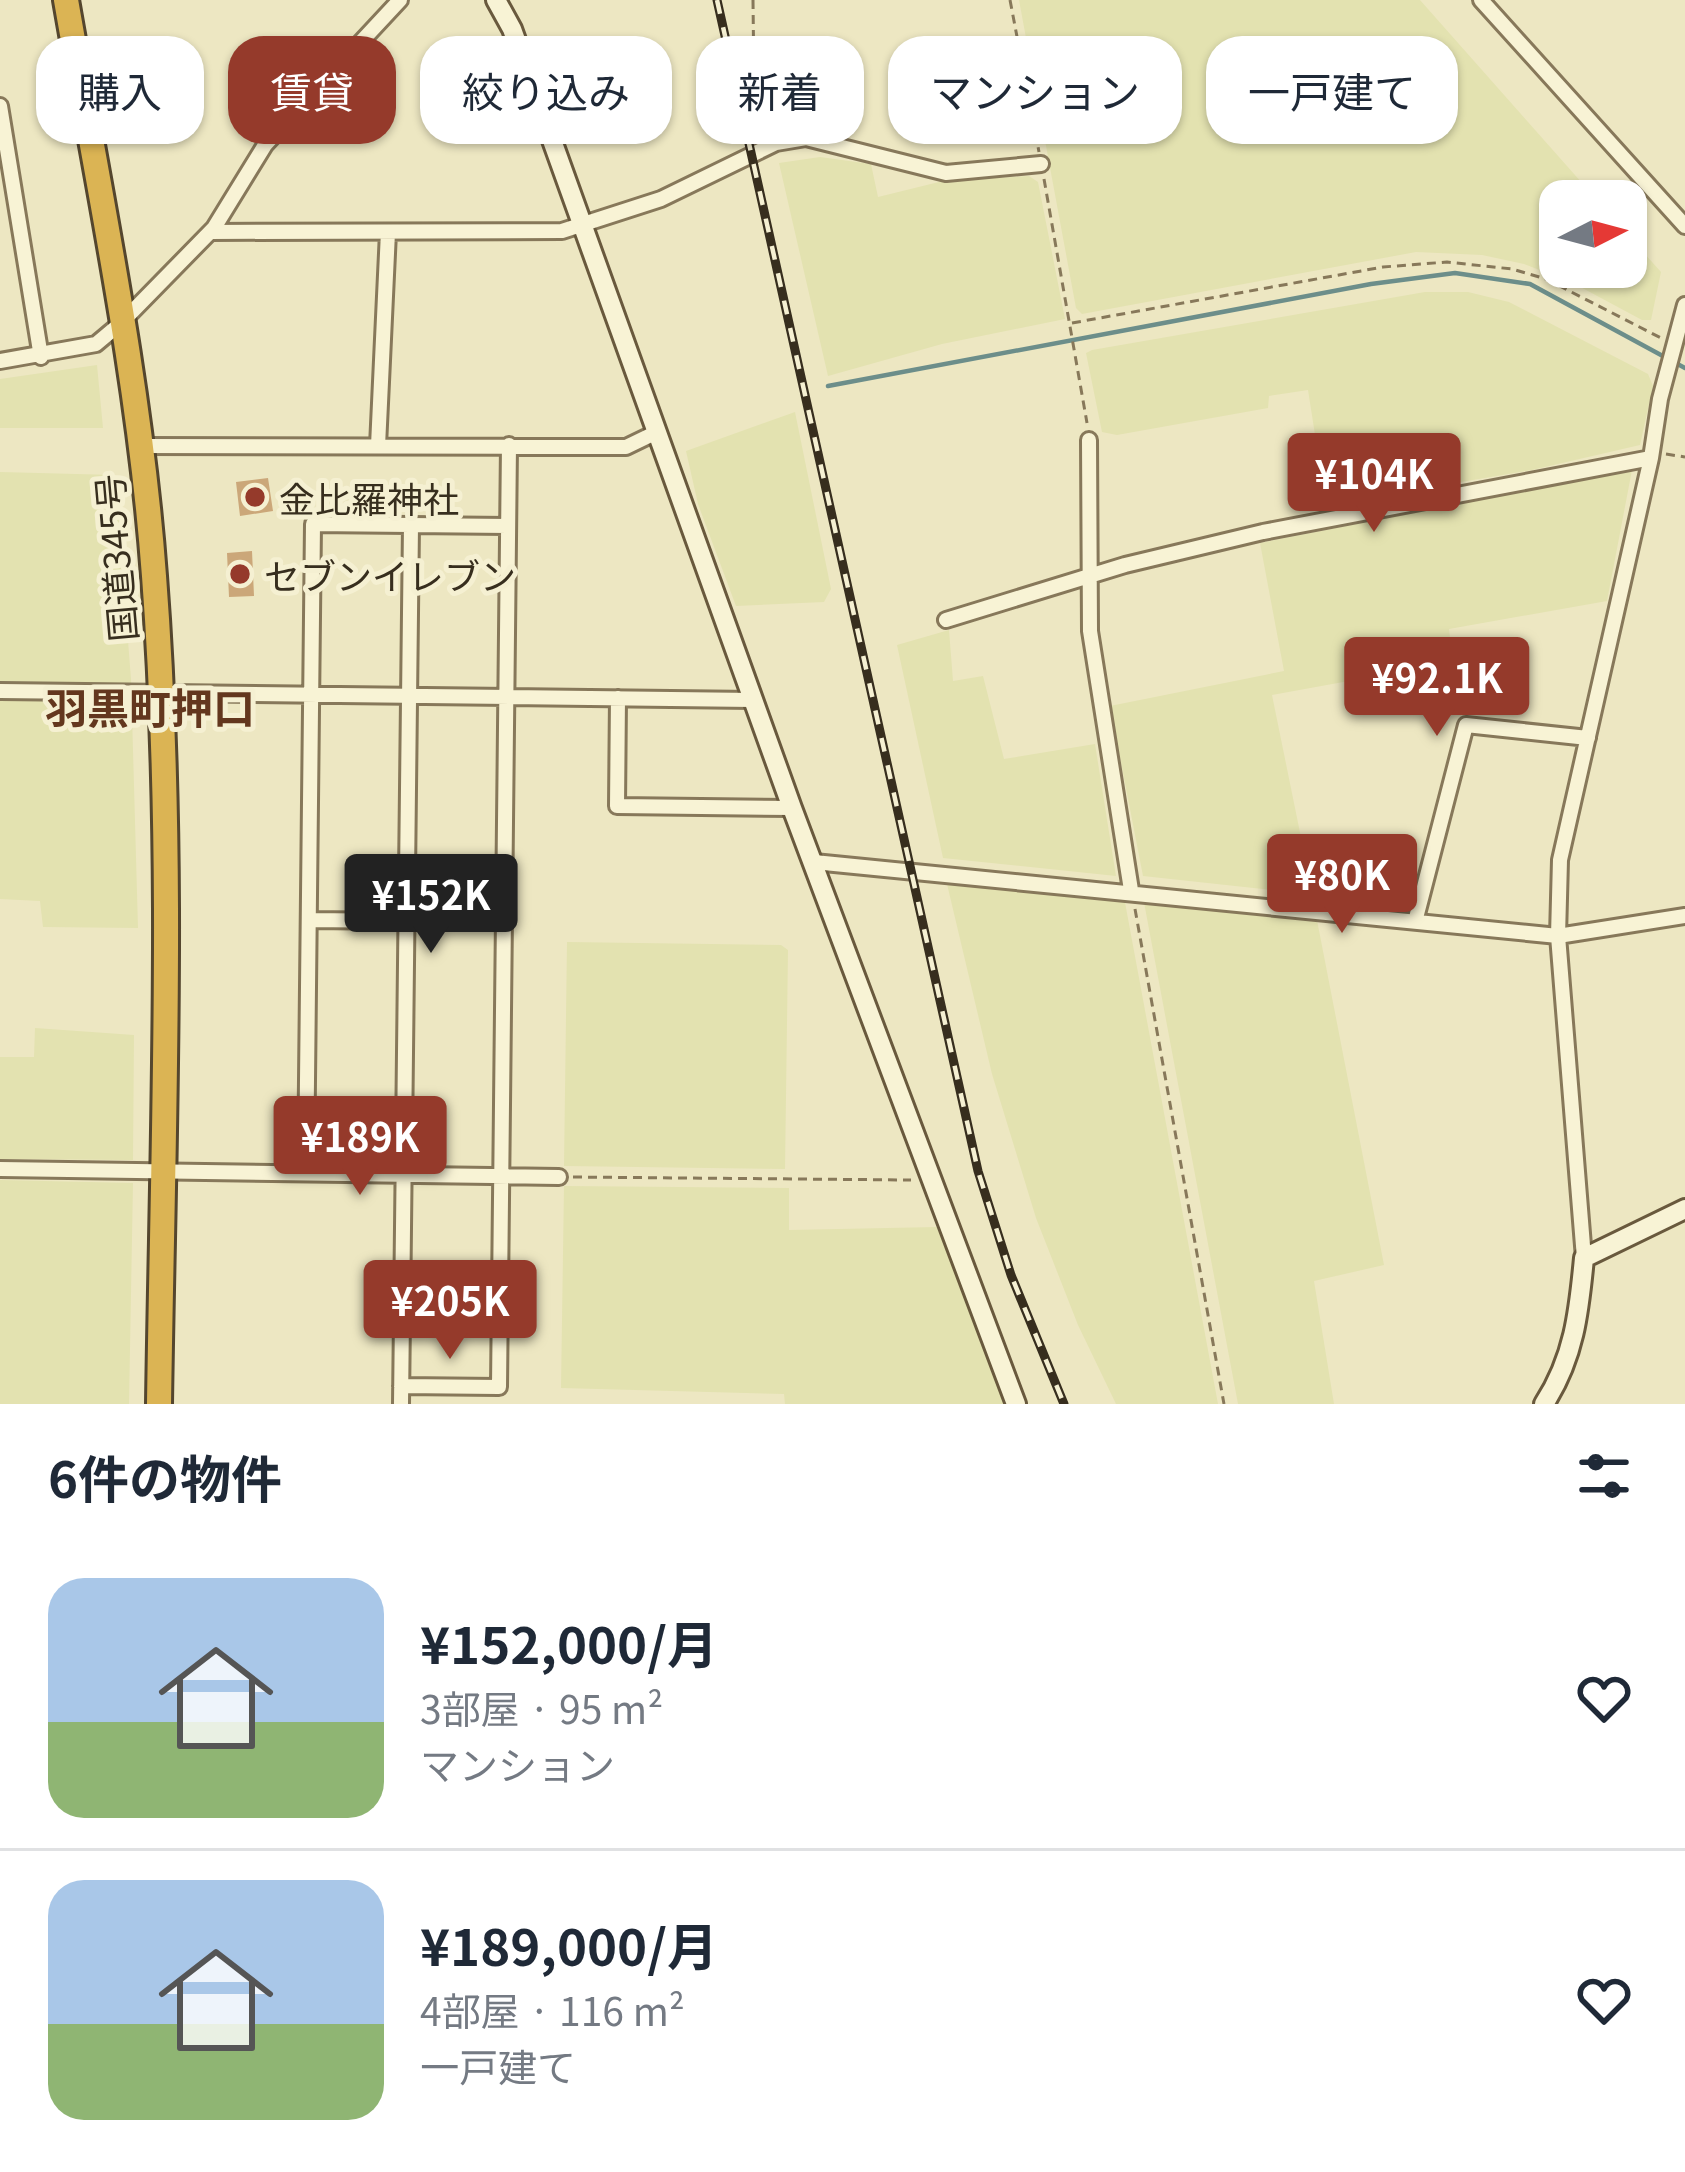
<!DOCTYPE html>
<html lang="ja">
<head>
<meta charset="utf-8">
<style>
	body { margin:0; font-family:Georgia,"Noto Sans JP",serif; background:#f2f2f3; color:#1f2937; height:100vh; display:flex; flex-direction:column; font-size:45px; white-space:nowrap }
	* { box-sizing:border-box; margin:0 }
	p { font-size:39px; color:#747a83 }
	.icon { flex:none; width:66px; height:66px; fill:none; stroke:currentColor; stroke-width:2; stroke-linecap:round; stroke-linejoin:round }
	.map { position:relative; height:1404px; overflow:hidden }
	.side { display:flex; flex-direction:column; background:#fff; flex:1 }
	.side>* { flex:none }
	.top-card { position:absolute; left:36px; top:36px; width:1614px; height:108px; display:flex; gap:24px }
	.needle { width:78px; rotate:84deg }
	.controls { position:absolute; left:1539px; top:180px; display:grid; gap:24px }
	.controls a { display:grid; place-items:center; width:108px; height:108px; border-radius:24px; background:#fff; box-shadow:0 3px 9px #0004; font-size:60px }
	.price { position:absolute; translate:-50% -102px; padding:0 27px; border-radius:12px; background:#953a2b; color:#fff; font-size:39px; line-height:78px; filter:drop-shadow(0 3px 6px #0008) }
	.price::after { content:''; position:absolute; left:50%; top:72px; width:36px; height:27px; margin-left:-18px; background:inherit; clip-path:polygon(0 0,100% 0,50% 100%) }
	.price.selected { background:#222; color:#fff }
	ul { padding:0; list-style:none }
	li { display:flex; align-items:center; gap:36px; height:300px; padding:0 48px }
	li+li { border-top:3px solid #e0e1e3 }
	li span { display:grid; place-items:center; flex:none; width:336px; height:240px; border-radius:36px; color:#555 }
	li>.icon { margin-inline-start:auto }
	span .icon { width:144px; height:144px; fill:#fffc; stroke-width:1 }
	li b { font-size:51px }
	h2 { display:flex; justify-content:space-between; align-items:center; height:144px; padding:0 48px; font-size:51px }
	.pill { padding:0 42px; border-radius:36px; background:#fff; box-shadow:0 3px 9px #0004; font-size:42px; line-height:108px }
	.pill.selected { background:#953a2b; color:#fff }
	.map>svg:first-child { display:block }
	.farmland { fill:#e3e2b0 }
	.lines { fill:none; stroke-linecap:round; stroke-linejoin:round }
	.stream { stroke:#6c8e8a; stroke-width:4.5 }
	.building { fill:#cba779 }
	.street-casing { stroke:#87785a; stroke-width:20 }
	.secondary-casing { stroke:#69593d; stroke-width:24 }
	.highway-casing { stroke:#54462e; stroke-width:30 }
	.path { stroke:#87785a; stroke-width:3; stroke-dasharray:9 6; stroke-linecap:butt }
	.street { stroke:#f8f3d5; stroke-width:14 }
	.secondary { stroke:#f8f3d5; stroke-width:18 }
	.highway { stroke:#dbb454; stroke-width:24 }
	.rail-casing { stroke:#372e1e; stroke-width:9 }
	.rail { stroke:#f5f0d2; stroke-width:4.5; stroke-dasharray:14; stroke-linecap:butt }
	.poi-dot { fill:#953a2b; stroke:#f5f0d2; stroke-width:4.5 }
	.labels { text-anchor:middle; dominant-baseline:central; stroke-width:10; stroke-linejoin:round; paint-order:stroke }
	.poi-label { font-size:36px; fill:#372e1e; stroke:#f5f0d2; text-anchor:start }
	.street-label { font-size:36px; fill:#372e1e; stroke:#f5f0d2 }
	.quarter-label { font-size:42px; font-weight:bold; fill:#63371e; stroke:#f5f0d2 }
</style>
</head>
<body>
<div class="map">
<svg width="1685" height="1404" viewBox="0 0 1685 1404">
	<rect width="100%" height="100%" fill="#ede7c2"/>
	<path class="farmland" d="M1019,0H1420L1598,201H1560V267H1626V233L1661,272L1651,320H1642L1573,283L1524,264L1482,255L1416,252L1082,314L1076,308Z
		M820,157L871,164L878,197L943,181L1029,176L1038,182L1065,319L942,344L828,376L779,163Z
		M1425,292H1468L1509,302L1648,374L1653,386L1640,445L1532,470L1326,505L1308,390L1269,396L1268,408L1117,435L1102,432L1086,353L1092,350Z
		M97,365L103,428H0V379Z
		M795,412L831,589L824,602L736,606L698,504L686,451Z
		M1632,470L1607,601L1449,629L1453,662L1272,695L1306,862L1281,866L1280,891L1143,876L1110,706L1284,671L1260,543Z
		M0,472L115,475L131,679L138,928L43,927L40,901L0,899Z
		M949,630L953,681L983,676L1004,759L1095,744L1116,876L943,858L897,645Z
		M947,884L1124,897L1218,1404H1116L1078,1325L1036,1218L992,1074Z
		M1143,897L1316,915L1384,1265L1314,1281L1334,1404H1238Z
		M567,942L781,945L788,950L785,1169L564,1166Z
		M35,1028L134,1035L133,1160L0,1159V1057H34Z
		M0,1180L133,1183L129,1404H0Z
		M564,1186L789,1188V1230L937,1227L1004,1404H785L784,1394L561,1388Z"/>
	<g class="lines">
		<path class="stream" d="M828,386L1371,284L1455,273L1530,284L1685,368"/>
	</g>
	<path class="building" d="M268,478L273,511L240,516L236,482Z
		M252,551L254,596L229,597L227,553Z"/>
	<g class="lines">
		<defs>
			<path id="street" d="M1481,0L1685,226
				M0,106L41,357
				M210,232L562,231L661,199L776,143L806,138L946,173L1041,164
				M0,361L96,344L121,323L214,228L265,145L400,0
				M1089,440L1090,631L1131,890
				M140,446L626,447L657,432
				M378,446L388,232
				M946,620L1125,565L1263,532L1651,458
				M0,691L753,700
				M618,698L617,806L792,808
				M814,862L1558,936L1685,916
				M1416,918L1466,725L1588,738
				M309,920L504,922
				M0,1169L559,1177
				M306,1173L313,524L508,526
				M1584,1258L1558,936L1560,860L1651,458L1660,399L1685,305
				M401,1386L499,1387L509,445
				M401,1404L411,525"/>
			<path id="secondary" d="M496,0L512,29L792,808L1016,1404
				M1544,1404C1574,1358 1579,1312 1584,1258L1685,1209"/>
			<path id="highway" d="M66,0C99,191 140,383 154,576C175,851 163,1128 159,1404"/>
		</defs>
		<use href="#street" class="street-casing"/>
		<use href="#secondary" class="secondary-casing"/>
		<use href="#highway" class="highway-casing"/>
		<path class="path" d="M753,0L754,87L768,127
			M1010,0L1039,152
			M1044,179L1087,423
			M1072,323L1383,267L1447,262L1512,269L1546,279L1661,338
			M1666,454L1685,457
			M1135,909L1224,1404
			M573,1177L911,1180"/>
		<use href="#street" class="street"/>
		<use href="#secondary" class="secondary"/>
		<use href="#highway" class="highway"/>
		<defs>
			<path id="rail" d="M717,0L978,1171L1011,1275L1064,1404"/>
		</defs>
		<use href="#rail" class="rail-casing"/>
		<use href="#rail" class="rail"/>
	</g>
	<g class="poi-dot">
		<circle cx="255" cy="497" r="12"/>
		<circle cx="240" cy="574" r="12"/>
	</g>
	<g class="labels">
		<g class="poi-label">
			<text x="279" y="497">金比羅神社</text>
			<text x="264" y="574">セブンイレブン</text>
		</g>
		<g class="street-label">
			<text transform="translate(114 558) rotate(-95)">国道345号</text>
		</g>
		<g class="quarter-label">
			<text x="150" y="705">羽黒町押口</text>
		</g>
	</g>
</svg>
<div class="controls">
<a><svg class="needle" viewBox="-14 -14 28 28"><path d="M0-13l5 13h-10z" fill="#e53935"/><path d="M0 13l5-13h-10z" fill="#747a83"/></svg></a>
</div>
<b class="price" style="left:1374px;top:535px">¥104K</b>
<b class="price" style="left:1437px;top:739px">¥92.1K</b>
<b class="price" style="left:1342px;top:936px">¥80K</b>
<b class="price selected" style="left:431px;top:956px">¥152K</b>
<b class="price" style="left:360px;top:1198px">¥189K</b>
<b class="price" style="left:450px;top:1362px">¥205K</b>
<div class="top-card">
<a class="pill">購入</a>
<a class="pill selected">賃貸</a>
<a class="pill">絞り込み</a>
<a class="pill">新着</a>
<a class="pill">マンション</a>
<a class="pill">一戸建て</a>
</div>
</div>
<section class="side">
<h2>6件の物件<svg class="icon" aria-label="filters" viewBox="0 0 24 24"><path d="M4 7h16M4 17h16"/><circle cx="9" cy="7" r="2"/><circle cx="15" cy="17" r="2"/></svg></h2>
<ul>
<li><span style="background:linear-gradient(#a9c7e8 60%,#8fb573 0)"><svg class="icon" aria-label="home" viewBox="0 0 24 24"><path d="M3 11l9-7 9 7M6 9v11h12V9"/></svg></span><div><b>¥152,000/月</b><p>3部屋 · 95 m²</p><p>マンション</p></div><svg class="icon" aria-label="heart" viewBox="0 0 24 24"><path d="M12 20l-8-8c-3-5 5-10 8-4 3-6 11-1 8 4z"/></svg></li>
<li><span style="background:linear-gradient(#a9c7e8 60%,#8fb573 0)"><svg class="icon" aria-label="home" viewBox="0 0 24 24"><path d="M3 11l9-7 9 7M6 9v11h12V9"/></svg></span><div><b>¥189,000/月</b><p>4部屋 · 116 m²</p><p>一戸建て</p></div><svg class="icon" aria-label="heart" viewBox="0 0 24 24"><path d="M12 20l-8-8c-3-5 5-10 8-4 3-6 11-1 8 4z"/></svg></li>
</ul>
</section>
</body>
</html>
